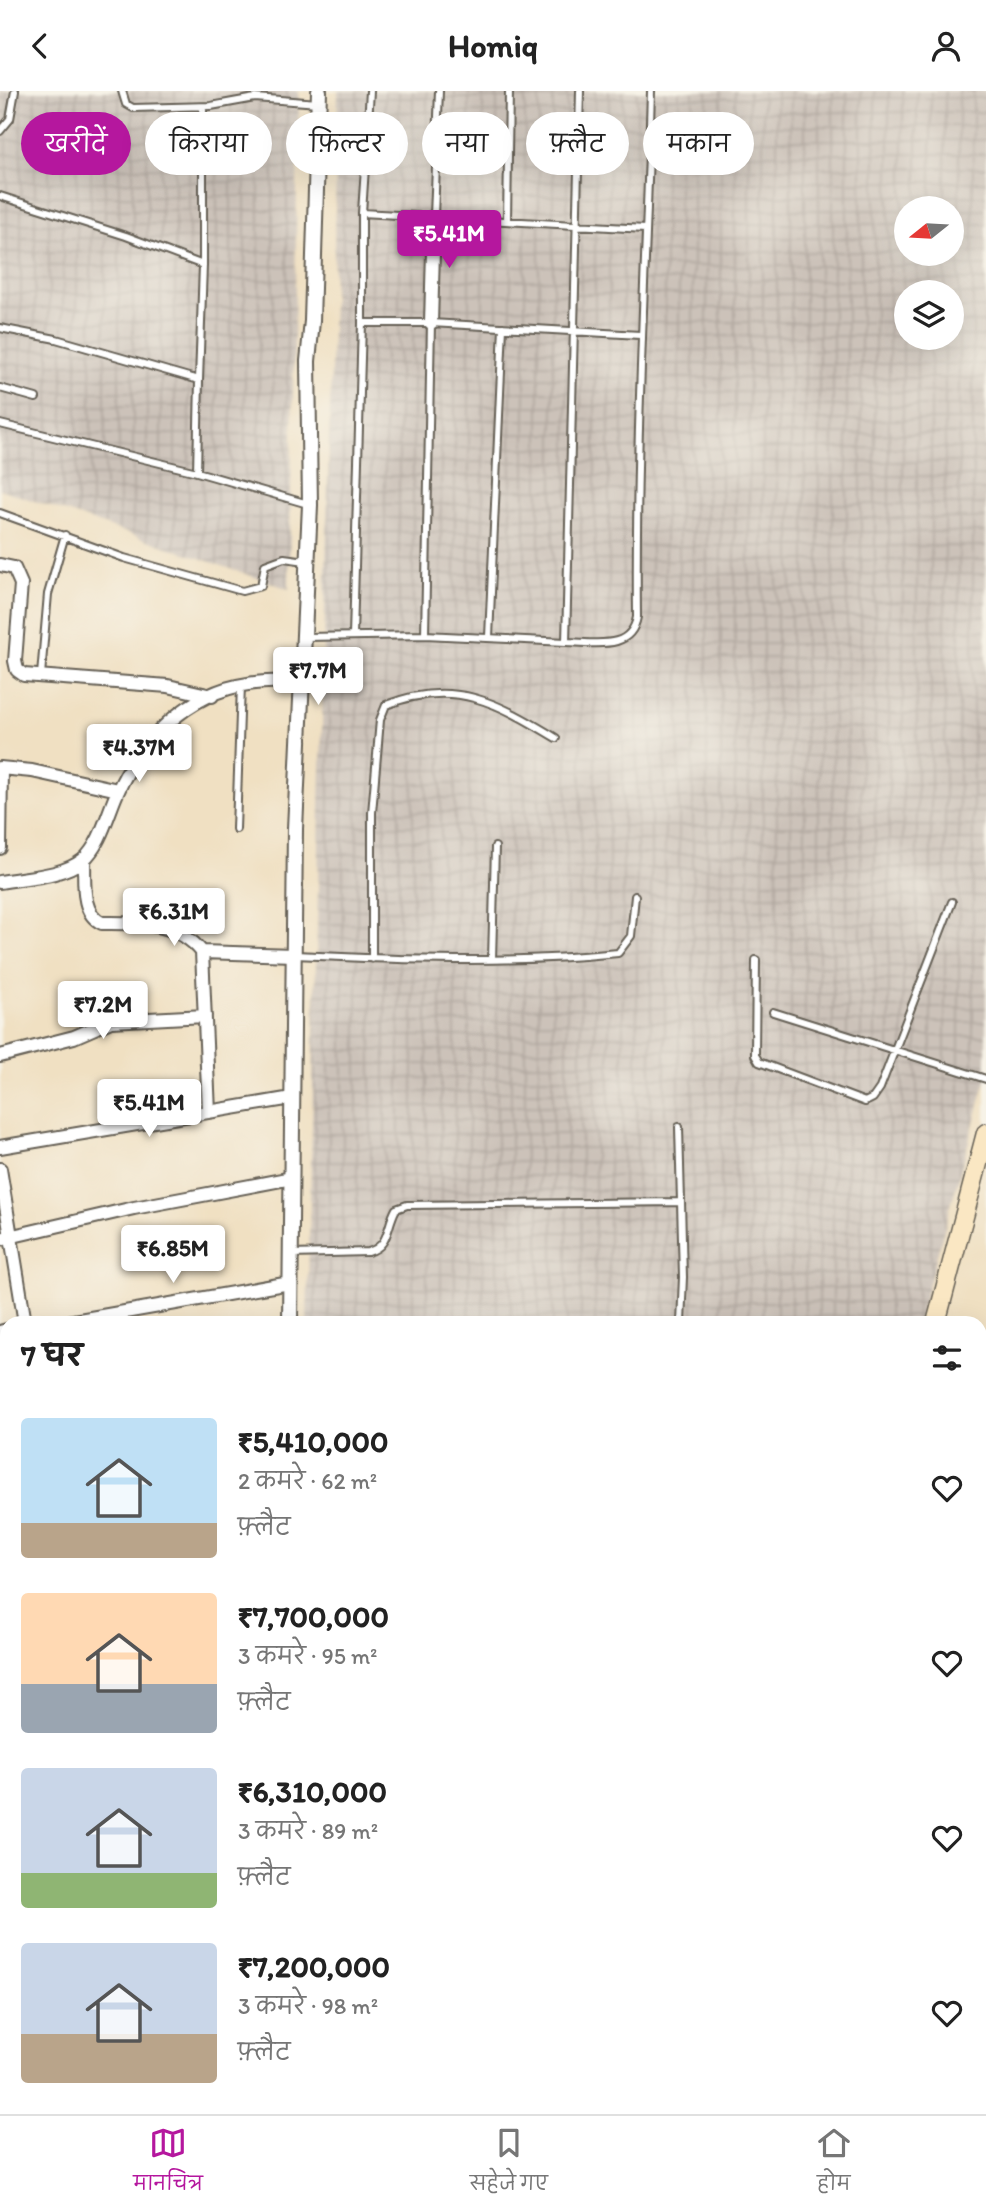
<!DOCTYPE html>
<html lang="hi">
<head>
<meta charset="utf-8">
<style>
	body { margin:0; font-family:Itim,"Playpen Sans Deva",sans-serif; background:#f2f2f2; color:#222; height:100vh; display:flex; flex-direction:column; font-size:26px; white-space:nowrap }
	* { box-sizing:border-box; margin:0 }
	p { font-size:23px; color:#767676 }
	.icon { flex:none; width:38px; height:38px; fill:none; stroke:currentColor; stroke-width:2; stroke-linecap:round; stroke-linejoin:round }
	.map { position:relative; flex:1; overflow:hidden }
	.details { position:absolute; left:0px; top:1225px; width:987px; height:798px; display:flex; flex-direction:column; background:#fff; border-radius:21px 21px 0 0; box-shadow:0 7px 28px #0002 }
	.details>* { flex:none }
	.banner { position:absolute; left:21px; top:21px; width:945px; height:63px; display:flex; gap:14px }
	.needle { width:46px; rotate:252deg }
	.buttons { position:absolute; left:894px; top:105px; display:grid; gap:14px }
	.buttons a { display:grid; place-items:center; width:70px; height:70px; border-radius:50%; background:#fff; box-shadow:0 7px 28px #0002; font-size:35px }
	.price { position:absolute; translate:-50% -60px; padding:0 16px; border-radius:7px; background:#fff; color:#222; font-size:23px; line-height:46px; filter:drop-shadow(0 2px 4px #0008) }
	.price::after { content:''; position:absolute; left:50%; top:42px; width:21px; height:16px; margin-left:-10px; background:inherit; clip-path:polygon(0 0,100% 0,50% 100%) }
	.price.active { background:#b5179e; color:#fff }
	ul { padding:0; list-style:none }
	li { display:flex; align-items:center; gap:21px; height:175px; padding:0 21px }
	li span { display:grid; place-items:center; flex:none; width:196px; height:140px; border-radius:7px; color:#555 }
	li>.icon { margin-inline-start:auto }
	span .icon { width:84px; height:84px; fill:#fffc; stroke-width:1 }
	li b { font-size:30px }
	h2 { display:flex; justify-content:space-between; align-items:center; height:84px; padding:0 21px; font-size:30px }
	.chip { padding:0 24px; border-radius:32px; background:#fff; box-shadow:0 7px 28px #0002; font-size:24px; line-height:63px }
	.chip.active { background:#b5179e; color:#fff }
	header { display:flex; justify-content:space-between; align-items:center; height:91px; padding:0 21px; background:#fff; font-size:32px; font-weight:700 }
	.tab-bar { display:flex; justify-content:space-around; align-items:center; height:98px; border-top:2px solid #e0e0e0; background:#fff; font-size:19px; color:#767676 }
	.tab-bar a { display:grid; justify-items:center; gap:4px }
	.tab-bar .active { color:#b5179e }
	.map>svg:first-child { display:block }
	.industrial { fill:url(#industrial-grid); fill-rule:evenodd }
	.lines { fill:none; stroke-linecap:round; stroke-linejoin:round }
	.service-casing { stroke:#666156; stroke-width:10 }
	.minor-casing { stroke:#666156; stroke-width:16 }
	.tertiary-casing { stroke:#666156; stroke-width:18 }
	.secondary-casing { stroke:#666156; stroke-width:21 }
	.service { stroke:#fff; stroke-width:6 }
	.minor { stroke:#fff; stroke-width:12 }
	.tertiary { stroke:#fff; stroke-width:14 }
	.secondary { stroke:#fae7c3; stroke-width:18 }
</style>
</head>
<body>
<header><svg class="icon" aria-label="back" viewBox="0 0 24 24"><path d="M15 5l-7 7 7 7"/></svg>Homiq<svg class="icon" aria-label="person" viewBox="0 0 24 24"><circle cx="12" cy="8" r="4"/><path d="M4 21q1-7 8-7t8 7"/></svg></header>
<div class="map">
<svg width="986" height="2023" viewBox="0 0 986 2023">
	<defs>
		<pattern id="industrial-grid" width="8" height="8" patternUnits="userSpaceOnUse" patternTransform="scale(1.75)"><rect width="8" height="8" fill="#ccc2b9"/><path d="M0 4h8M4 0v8" fill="none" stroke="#afa69e"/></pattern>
	</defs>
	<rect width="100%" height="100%" fill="#f7f3e8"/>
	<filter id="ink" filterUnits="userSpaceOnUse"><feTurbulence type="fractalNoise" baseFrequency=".0143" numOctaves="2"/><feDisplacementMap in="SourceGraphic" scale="14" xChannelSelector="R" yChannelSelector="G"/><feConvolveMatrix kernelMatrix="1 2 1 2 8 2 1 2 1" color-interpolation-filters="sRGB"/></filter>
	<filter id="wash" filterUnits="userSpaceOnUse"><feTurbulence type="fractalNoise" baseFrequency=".00686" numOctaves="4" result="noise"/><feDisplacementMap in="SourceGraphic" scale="28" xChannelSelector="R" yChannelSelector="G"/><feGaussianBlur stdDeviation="1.57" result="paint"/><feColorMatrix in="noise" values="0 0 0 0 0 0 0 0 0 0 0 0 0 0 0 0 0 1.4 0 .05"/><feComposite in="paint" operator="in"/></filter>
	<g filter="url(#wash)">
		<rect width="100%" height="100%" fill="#f0e0c2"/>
		<path class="industrial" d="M0,0H299L289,498L0,398Z
			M338,0H986V989L918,1232H307ZM906,117H952V163H906ZM906,201H952V247H906Z"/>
	</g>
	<g filter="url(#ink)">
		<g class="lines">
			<defs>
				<path id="service" d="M122,0L126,13L133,17L211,15L255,7L318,12
					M580,0L566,551C593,551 631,561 637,526C635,350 646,176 651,0
					M0,40L10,28L15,0
					M0,105L126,145L203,174L199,289
					M362,122L645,138
					M434,125L439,0
					M507,129L509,0
					M203,174V16
					M362,232H431L640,244
					M0,237L56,248L199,289L197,381
					M0,297L36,307
					M0,333L197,381L308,413
					M0,422L124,467L242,500L261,495L265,474L284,467L306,470
					M425,544L431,232
					M353,545L362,232V122L370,0
					M305,546L425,544L566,551
					M489,546L503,236
					M41,584L48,503L65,444
					M236,738L241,594
					M294,864C402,869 510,873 618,862L631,845L635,805
					M372,868V722L380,629L386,614C455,587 498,612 556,647
					M492,868L495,756
					M756,869L755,964L759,971L865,1011L873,1007L880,997L952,811
					M773,921L986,988
					M679,1036L683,1186L681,1232
					M291,1163L368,1161C390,1155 386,1136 396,1118L407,1114L679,1111"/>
				<path id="minor" d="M431,232L434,125
					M0,474L14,477L21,493L15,570L17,579L24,584L168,595L212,605
					M0,677L32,680L118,699
					M0,757L1,677
					M84,768C85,790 80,822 102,832C139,832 177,830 202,861L209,1021
					M0,791C26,786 61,786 83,769C100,755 108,722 117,702C139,651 189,601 248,593C265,590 284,591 302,590
					M202,861L294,864
					M0,965L74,946L111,930L205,925
					M0,1056L292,1007
					M0,1078L25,1232
					M0,1148L134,1117L292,1087
					M62,1232L290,1192
					M0,1241L7,1239
					M0,1334L7,1333
					M980,1399H986
					M980,1501H986
					M980,1599L986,1598
					M0,1661L7,1660
					M980,1669H986
					M980,1758H986
					M0,1760L7,1758
					M0,1853L7,1851
					M980,1856L986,1857
					M0,1937L7,1936
					M980,1945L986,1946
					M844,2022L866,2023
					M143,2023L177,2016
					M279,2023L285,2016
					M624,2023L625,2016"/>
				<path id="tertiary" d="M290,1232L295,738L310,414L308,270L312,230L319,0
					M115,2016L116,2023
					M561,2023L564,2016"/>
				<path id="secondary" d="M936,1232L986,1042
					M980,1258L986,1257
					M980,1278L986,1277
					M0,1488L7,1483
					M0,1508L7,1503"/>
			</defs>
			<use href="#service" class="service-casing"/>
			<use href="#minor" class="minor-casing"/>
			<use href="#tertiary" class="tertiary-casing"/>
			<use href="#secondary" class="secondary-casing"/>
			<use href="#service" class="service"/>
			<use href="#minor" class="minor"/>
			<use href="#tertiary" class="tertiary"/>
			<use href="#secondary" class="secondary"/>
		</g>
	</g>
</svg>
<div class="buttons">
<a><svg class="needle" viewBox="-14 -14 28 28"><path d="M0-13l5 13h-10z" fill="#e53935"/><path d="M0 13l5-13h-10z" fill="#767676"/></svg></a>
<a><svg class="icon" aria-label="layers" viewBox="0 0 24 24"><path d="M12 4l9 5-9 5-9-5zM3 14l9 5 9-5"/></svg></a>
</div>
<b class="price active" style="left:449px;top:179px">₹5.41M</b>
<b class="price" style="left:318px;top:616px">₹7.7M</b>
<b class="price" style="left:139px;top:693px">₹4.37M</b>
<b class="price" style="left:174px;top:857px">₹6.31M</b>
<b class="price" style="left:103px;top:950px">₹7.2M</b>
<b class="price" style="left:149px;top:1048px">₹5.41M</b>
<b class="price" style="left:173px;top:1194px">₹6.85M</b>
<div class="banner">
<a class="chip active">खरीदें</a>
<a class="chip">किराया</a>
<a class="chip">फ़िल्टर</a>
<a class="chip">नया</a>
<a class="chip">फ़्लैट</a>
<a class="chip">मकान</a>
</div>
<section class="details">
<h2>7 घर<svg class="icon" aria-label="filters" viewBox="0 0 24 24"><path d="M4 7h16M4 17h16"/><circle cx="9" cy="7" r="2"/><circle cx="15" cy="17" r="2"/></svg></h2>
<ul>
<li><span style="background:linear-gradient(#bfe0f5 75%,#b9a48a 0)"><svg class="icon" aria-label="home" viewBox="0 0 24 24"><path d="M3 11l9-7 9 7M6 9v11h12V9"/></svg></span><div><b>₹5,410,000</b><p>2 कमरे · 62 m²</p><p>फ़्लैट</p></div><svg class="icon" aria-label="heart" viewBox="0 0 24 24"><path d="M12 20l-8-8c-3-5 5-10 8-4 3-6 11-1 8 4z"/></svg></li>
<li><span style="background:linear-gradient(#ffd9b3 65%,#9aa5b1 0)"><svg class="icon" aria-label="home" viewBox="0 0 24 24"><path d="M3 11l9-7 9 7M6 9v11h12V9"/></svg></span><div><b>₹7,700,000</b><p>3 कमरे · 95 m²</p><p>फ़्लैट</p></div><svg class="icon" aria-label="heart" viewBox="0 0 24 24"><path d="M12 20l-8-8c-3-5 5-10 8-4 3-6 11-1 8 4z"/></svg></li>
<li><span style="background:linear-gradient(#c9d6e8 75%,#8fb573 0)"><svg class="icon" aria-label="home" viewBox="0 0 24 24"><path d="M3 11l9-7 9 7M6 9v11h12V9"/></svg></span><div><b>₹6,310,000</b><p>3 कमरे · 89 m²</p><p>फ़्लैट</p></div><svg class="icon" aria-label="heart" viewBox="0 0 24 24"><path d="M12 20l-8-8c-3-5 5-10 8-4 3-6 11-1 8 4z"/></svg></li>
<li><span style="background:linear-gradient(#c9d6e8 65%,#b9a48a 0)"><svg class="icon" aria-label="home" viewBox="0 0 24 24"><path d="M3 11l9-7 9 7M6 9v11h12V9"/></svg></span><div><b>₹7,200,000</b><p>3 कमरे · 98 m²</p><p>फ़्लैट</p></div><svg class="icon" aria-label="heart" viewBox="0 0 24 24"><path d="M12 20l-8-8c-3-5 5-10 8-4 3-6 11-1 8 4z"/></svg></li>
</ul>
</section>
</div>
<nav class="tab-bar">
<a class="active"><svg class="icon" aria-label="map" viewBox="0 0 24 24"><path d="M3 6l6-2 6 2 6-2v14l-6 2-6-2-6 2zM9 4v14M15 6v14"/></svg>मानचित्र</a>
<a><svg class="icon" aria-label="saved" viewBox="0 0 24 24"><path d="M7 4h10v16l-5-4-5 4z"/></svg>सहेजे गए</a>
<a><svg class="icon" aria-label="home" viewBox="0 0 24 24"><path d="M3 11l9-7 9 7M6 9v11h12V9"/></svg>होम</a>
</nav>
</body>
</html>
